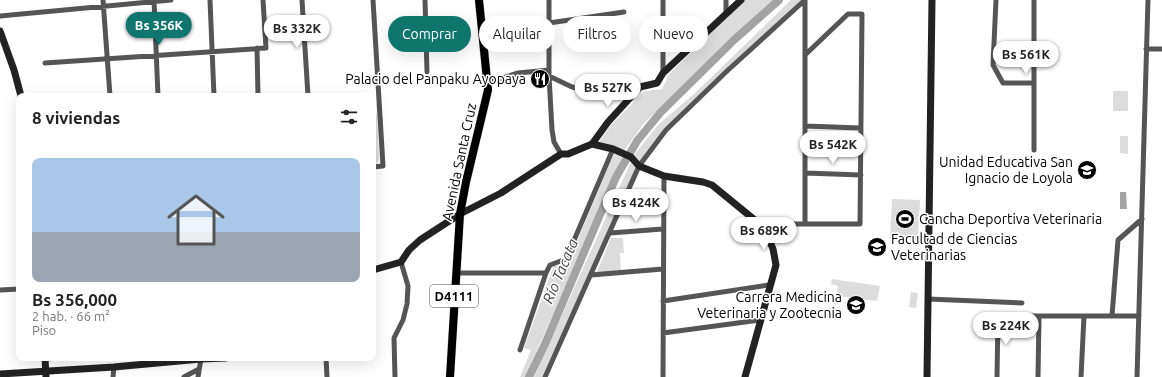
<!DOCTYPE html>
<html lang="es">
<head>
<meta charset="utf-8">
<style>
	body { margin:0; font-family:Ubuntu,sans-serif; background:#f2f2f2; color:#222; height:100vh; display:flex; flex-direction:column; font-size:15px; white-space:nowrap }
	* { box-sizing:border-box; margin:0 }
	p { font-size:13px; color:#767676 }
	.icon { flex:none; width:22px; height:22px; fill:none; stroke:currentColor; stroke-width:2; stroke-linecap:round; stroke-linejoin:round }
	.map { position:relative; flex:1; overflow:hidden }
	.details { position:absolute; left:16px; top:93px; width:360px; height:268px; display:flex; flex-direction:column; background:#fff; border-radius:8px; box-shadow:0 4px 16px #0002 }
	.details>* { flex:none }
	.banner { position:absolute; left:388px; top:16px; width:380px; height:36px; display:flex; gap:8px }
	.price { position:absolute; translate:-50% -34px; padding:0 9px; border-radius:14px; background:#fff; color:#222; font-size:13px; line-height:26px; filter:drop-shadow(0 1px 2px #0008) }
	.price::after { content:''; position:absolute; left:50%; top:24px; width:12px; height:9px; margin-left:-6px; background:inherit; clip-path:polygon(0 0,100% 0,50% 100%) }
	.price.active { background:#0f766e; color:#fff }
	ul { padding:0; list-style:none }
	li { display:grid; align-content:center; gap:8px; height:212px; padding:0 16px }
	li+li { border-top:1px solid #e0e0e0 }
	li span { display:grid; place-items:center; height:124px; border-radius:8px; color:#555 }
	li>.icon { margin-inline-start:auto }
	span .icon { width:72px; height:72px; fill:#fffc; stroke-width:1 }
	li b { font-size:17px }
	h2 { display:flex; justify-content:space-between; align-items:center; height:48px; padding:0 16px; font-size:17px }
	.chip { padding:0 14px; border-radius:18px; background:#fff; box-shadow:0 4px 16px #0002; font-size:14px; line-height:36px }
	.chip.active { background:#0f766e; color:#fff }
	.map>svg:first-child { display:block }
	.green { fill:#dcdcdc }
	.water { fill:#a3a3a3 }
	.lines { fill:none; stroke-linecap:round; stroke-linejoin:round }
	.river { stroke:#a3a3a3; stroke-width:8 }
	.primary-casing { stroke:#dbdbdb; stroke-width:9 }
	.street { stroke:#555; stroke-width:5 }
	.secondary { stroke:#222; stroke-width:7 }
	.primary { stroke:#000; stroke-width:8 }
	.labels { text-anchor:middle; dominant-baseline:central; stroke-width:3; stroke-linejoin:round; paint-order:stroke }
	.shield { fill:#fff; stroke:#4c4c4c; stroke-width:1 }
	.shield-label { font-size:13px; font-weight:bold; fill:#000 }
	.poi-label { font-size:14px; fill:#000; stroke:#fff; text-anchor:end }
	.street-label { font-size:14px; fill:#000; stroke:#fff }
	.water-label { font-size:15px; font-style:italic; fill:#444; stroke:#fff }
</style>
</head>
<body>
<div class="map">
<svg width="1162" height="377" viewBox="0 0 1162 377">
	<rect width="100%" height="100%" fill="#fff"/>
	<path class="green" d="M745,0H774L644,123L624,151L599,142L611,125L645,91L662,89L670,73Z
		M791,0H802L666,127L640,162L634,155L658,125L696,92Z
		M1113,91H1128V111H1113Z
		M373,111L377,115L379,159C378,162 377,164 373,164Z
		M1120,136H1128V154L1120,153Z
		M614,154L624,158L603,198L572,272L525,377H520L531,350L524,348L554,265L566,267Z
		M631,162L637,168L542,377H534Z
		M892,199L920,200L918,239L890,238Z
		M611,238H623L624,253H620L621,273L596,274Z
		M832,279L880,286L877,301L836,296L838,286L831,284Z
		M911,292L918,293L916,308L909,307Z"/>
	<path class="water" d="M1120,192H1126L1127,209H1120Z"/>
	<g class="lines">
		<path class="river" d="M529,377L545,344L616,177L637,141L660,113L734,40L779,0"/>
		<defs>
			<path id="primary" d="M450,377L460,214L466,182L488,90L479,0"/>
		</defs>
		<use href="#primary" class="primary-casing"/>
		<path class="street" d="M103,0L110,96
			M154,0L158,96
			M210,0L214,96
			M302,0L308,96
			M373,0L383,166L373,167
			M425,0L427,72
			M549,0V76L552,130L554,142L561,154
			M663,0V73
			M726,0V14
			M805,0V224
			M996,0L993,65L1003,83H1034
			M0,16L171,0
			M549,23L624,12
			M257,48L258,96
			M1146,49H1162
			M45,63L266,48L263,0
			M549,76L572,87L585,90L640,87
			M487,83L518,73L549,70
			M805,126L861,128
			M1034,150V0
			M805,173L861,175
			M761,228L768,224H860L862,14H848L805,55
			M610,233L663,229
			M456,273H546
			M591,275L663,269
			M0,290L19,289
			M928,299L1022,303
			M663,301L769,285
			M1112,316L1118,240L1142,219
			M663,333L760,320
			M520,350L546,273L550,265L566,259L613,149
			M326,358L327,377
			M113,377L114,367
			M184,377L199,369
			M198,377L201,359
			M395,377L394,338L403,320L407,304L408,286L401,262
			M545,377L639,166L666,130L727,71L805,0
			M663,377L664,176
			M997,377L998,316H1139
			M1038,377L1039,316
			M1081,377L1084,316
			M1137,377L1148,0"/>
		<path class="secondary" d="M0,31L14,70L21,96
			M592,144L613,149L631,157L639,166L664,176L703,182L712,185L756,221L768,237L773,249L776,265L745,377
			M373,270L401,262L409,250L420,240L460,214L501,193L561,154H568L592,144L608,122L640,87L657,83L663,73L741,0
			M45,358L46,377
			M0,374L114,367L201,359L226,358
			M927,377L932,0"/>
		<use href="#primary" class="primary"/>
	</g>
	<defs>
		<symbol id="restaurant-disc" viewBox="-11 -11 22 22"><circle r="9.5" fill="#000" stroke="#fff"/><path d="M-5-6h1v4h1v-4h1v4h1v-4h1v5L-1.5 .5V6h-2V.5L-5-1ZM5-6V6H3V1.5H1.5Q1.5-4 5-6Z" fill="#fff"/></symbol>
		<symbol id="school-disc" viewBox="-11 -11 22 22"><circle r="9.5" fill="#000" stroke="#fff"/><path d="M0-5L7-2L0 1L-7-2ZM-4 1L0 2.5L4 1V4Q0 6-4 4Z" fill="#fff"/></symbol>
		<symbol id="stadium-disc" viewBox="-11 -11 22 22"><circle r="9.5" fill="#000" stroke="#fff"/><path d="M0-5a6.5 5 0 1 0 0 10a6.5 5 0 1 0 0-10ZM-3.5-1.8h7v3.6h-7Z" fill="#fff"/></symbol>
		<symbol id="university-disc" viewBox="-11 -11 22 22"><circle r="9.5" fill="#000" stroke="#fff"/><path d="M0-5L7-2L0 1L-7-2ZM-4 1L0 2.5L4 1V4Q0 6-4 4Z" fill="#fff"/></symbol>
	</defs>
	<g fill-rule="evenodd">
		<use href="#restaurant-disc" x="529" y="68" width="22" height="22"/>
		<use href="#school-disc" x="1076" y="159" width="22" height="22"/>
		<use href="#stadium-disc" x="894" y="208" width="22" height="22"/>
		<use href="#university-disc" x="866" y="236" width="22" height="22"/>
		<use href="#university-disc" x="845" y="294" width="22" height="22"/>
	</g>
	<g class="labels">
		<rect class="shield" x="430" y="285" width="48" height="22" rx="3"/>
		<g class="shield-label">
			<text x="454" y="296">D4111</text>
		</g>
		<g class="poi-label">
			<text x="526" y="79">Palacio del Panpaku Ayopaya</text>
			<text x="1073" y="162">Unidad Educativa San<tspan x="1073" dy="16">Ignacio de Loyola</tspan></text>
			<text x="919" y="219" text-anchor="start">Cancha Deportiva Veterinaria</text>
			<text x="891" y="239" text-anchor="start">Facultad de Ciencias<tspan x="891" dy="16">Veterinarias</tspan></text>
			<text x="842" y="297">Carrera Medicina<tspan x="842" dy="16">Veterinaria y Zootecnia</tspan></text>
		</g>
		<g class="street-label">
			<text transform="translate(459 162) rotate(-78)">Avenida Santa Cruz</text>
		</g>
		<g class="water-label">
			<text transform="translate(560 271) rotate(-67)">Río Tacata</text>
		</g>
	</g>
</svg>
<b class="price active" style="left:159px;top:46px">Bs 356K</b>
<b class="price" style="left:297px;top:49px">Bs 332K</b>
<b class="price" style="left:1026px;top:75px">Bs 561K</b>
<b class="price" style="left:608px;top:108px">Bs 527K</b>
<b class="price" style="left:833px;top:165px">Bs 542K</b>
<b class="price" style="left:636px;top:223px">Bs 424K</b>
<b class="price" style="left:764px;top:251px">Bs 689K</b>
<b class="price" style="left:1006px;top:346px">Bs 224K</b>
<div class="banner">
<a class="chip active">Comprar</a>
<a class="chip">Alquilar</a>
<a class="chip">Filtros</a>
<a class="chip">Nuevo</a>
</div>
<section class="details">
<h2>8 viviendas<svg class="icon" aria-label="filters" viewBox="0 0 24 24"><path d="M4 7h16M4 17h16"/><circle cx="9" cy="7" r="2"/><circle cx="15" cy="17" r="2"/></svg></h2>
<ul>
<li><span style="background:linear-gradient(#a9c7e8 60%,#9aa5b1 0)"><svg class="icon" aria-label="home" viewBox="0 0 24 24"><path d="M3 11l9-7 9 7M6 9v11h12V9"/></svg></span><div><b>Bs 356,000</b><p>2 hab. · 66 m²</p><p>Piso</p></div></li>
</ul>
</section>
</div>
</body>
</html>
